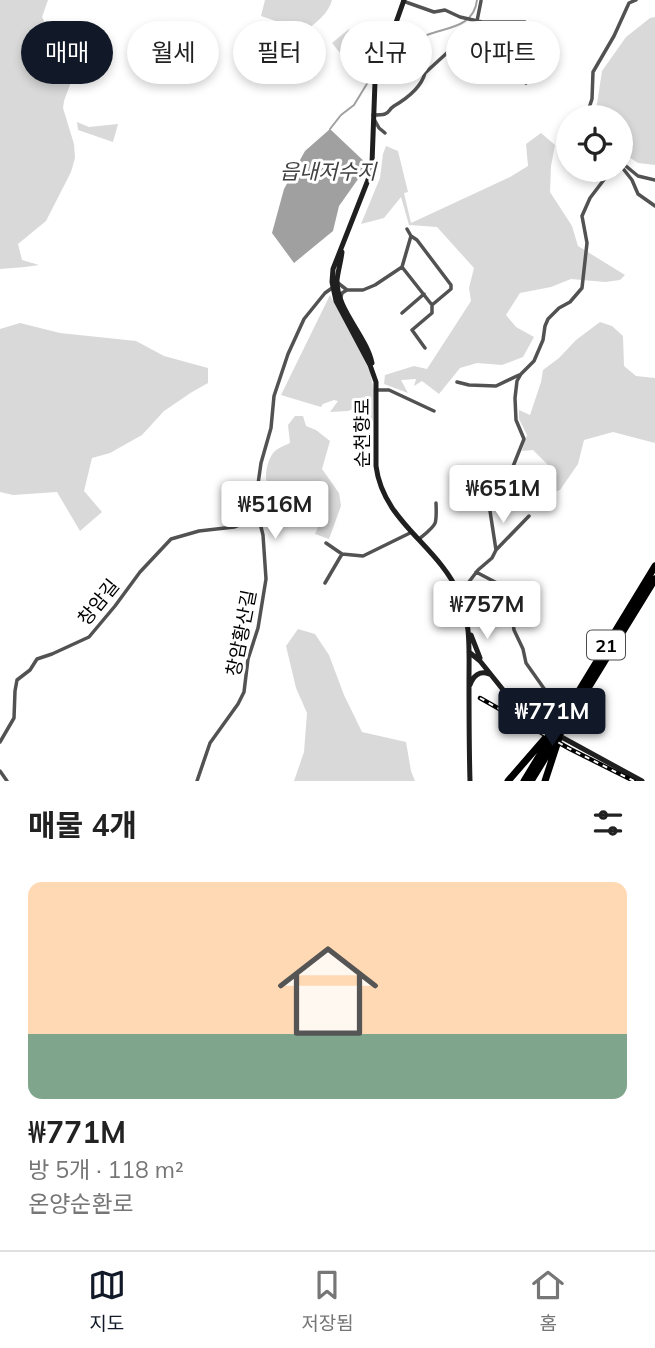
<!DOCTYPE html>
<html lang="ko">
<head>
<meta charset="utf-8">
<style>
	body { margin:0; font-family:Mulish,"Noto Sans KR",sans-serif; background:#f2f2f2; color:#222; height:100vh; display:flex; flex-direction:column; font-size:26px; white-space:nowrap }
	* { box-sizing:border-box; margin:0 }
	p { font-size:23px; color:#767676 }
	.icon { flex:none; width:38px; height:38px; fill:none; stroke:currentColor; stroke-width:2; stroke-linecap:round; stroke-linejoin:round }
	.map { position:relative; height:781px; overflow:hidden }
	.panel { display:flex; flex-direction:column; background:#fff; flex:1 }
	.panel>* { flex:none }
	.top-card { position:absolute; left:21px; top:21px; width:614px; height:63px; display:flex; gap:14px }
	.tools { position:absolute; left:556px; top:105px; display:grid; gap:14px }
	.tools a { display:grid; place-items:center; width:77px; height:77px; border-radius:50%; background:#fff; box-shadow:0 4px 10px #0003; font-size:35px }
	.price { position:absolute; translate:-50% -60px; padding:0 16px; border-radius:7px; background:#fff; color:#222; font-size:23px; line-height:46px; filter:drop-shadow(0 2px 4px #0008) }
	.price::after { content:''; position:absolute; left:50%; top:42px; width:21px; height:16px; margin-left:-10px; background:inherit; clip-path:polygon(0 0,100% 0,50% 100%) }
	.price.current { background:#111827; color:#fff }
	ul { padding:0; list-style:none }
	li { display:grid; align-content:center; gap:14px; height:371px; padding:0 28px }
	li+li { border-top:2px solid #e0e0e0 }
	li span { display:grid; place-items:center; height:217px; border-radius:14px; color:#555 }
	li>.icon { margin-inline-start:auto }
	span .icon { width:126px; height:126px; fill:#fffc; stroke-width:1 }
	li b { font-size:30px }
	h2 { display:flex; justify-content:space-between; align-items:center; height:84px; padding:0 28px; font-size:30px }
	.pill { padding:0 24px; border-radius:32px; background:#fff; box-shadow:0 4px 10px #0003; font-size:24px; line-height:63px }
	.pill.current { background:#111827; color:#fff }
	.tab-bar { display:flex; justify-content:space-around; align-items:center; height:98px; border-top:2px solid #e0e0e0; background:#fff; font-size:19px; color:#767676 }
	.tab-bar a { display:grid; justify-items:center; gap:4px }
	.tab-bar .current { color:#111827 }
	.map>svg:first-child { display:block }
	.green { fill:#d9d9d9 }
	.water { fill:#a0a0a0 }
	.lines { fill:none; stroke-linecap:round; stroke-linejoin:round }
	.stream { stroke:#a0a0a0; stroke-width:2 }
	.street { stroke:#525252; stroke-width:3.5 }
	.secondary { stroke:#1f1f1f; stroke-width:5 }
	.highway { stroke:#000; stroke-width:7 }
	.rail-casing { stroke:#000; stroke-width:4.5 }
	.rail { stroke:#fff; stroke-width:2; stroke-dasharray:5; stroke-linecap:butt }
	.labels { text-anchor:middle; dominant-baseline:central; stroke-width:6; stroke-linejoin:round; paint-order:stroke }
	.shield { fill:#fff; stroke:#4c4c4c; stroke-width:2 }
	.shield-label { font-size:18px; font-weight:bold; fill:#000 }
	.street-label { font-size:19px; fill:#000; stroke:#fff }
	.water-label { font-size:21px; font-style:italic; fill:#414141; stroke:#fff }
</style>
</head>
<body>
<div class="map">
<svg width="655" height="781" viewBox="0 0 655 781">
	<rect width="100%" height="100%" fill="#fff"/>
	<path class="green" d="M0,0H48L42,17L55,40L82,52L64,101L63,108L74,144L75,158L71,172L46,221L18,244L22,260L39,265L25,267L0,269Z
		M265,0H332C329,13 315,24 305,31L261,16Z
		M655,17V165L638,163L621,152V117H595L602,71L626,37L650,18Z
		M349,29L362,45L345,59L332,43Z
		M77,122L89,127L118,124L113,142L78,130Z
		M541,133L555,145L551,166L550,192L572,226L578,246L625,275L620,280L605,282L571,279L551,287L520,293L506,315L516,327L534,337L523,357L502,365L477,363L460,368L439,394L422,381L414,386L416,379L401,380L408,393L384,384L385,375L414,366L427,369L471,301L469,288L474,268L437,227L409,225L401,197L384,218L361,224L380,178L383,154L386,146L398,151L408,192L404,193L411,223L510,177L528,166L526,144Z
		M330,295L370,371L374,391L373,422L366,407H358L348,411L330,412L338,401L334,400L323,404L321,407L281,395Z
		M600,322L612,326L623,336L624,366L636,376L655,378V443L613,432L584,440L578,464L560,490L551,493L537,485V478L550,467L533,450L522,451L527,435L519,419V410L530,415L541,382L543,370L559,358L576,340Z
		M20,323L60,333L136,341L164,356L208,368V383L192,392L164,411L142,435L110,453L92,458L84,491L102,512L80,531L57,492L13,495L0,492V329Z
		M295,416H303L306,426L316,430L330,441L322,469L339,493L340,499L341,506L329,539L315,534L323,516V510L315,501C311,502 308,504 304,505C292,507 271,495 267,483C264,475 268,457 275,451C278,448 286,445 290,443L288,425Z
		M298,629L315,634L329,655L344,695L362,732L406,742L411,771L415,781H294L304,752L307,713L296,688L286,646Z"/>
	<path class="water" d="M330,129L368,165L339,206L333,231L294,263L272,233L284,189L305,151Z"/>
	<g class="lines">
		<path class="stream" d="M388,61C395,59 405,57 411,53C418,48 419,40 427,35C448,27 474,27 477,0
			M330,129L341,115L354,105L368,82L373,66"/>
		<path class="street" d="M403,1L434,12L445,10L460,17L482,22H525
			M482,22L488,45L490,46H504L526,83
			M373,115C376,115 382,115 385,114C391,111 388,110 394,106C406,99 421,88 425,73L460,41L477,21L481,1
			M586,117L592,99L593,72L614,36L629,3L636,0
			M374,119L379,128L385,133
			M621,162L638,176L655,180
			M621,166L632,180L638,194L655,206
			M402,267L432,305L451,289V285L417,240L411,236
			M338,283L347,290L342,293L341,297
			M347,290H363L375,285L402,267L411,236L407,229
			M402,313L424,294
			M425,348L412,330L432,313V305
			M457,382L469,385L496,386L519,375
			M377,390H389L434,411
			M419,539C437,524 437,526 436,503
			M326,543L342,554L363,556L412,532
			M496,550L529,516
			M476,572L497,583L502,588L506,595L508,611L512,616L514,630L523,649L526,663L550,697L551,700L534,722
			M325,583L342,554
			M459,595L478,570L492,558L496,550L490,511L506,484L524,439L516,420L515,398L517,381L521,374L534,361L543,340L545,326L548,319L559,308L570,302L582,288L587,243L582,216L590,198L606,177L608,170
			M0,742L14,718L15,691L17,680L30,670L37,659L52,654L89,637L115,606L140,572L171,539L199,531L234,527L258,518
			M0,771L7,781
			M197,781L210,743L238,704L244,692L248,659L258,628L266,579L263,535L258,515L257,491L261,463L271,428L274,396L288,354L304,319L325,293L332,288"/>
		<path class="secondary" d="M404,0L375,82L372,163L368,180L333,269L332,282L336,301L370,365L376,382V466C383,522 438,545 459,594C471,621 469,651 469,679C469,713 469,747 470,781
			M342,252C341,261 338,271 337,280C336,309 366,335 372,363
			M471,635L480,658
			M469,652L480,661L512,701L534,722L642,781
			M470,685C473,676 480,670 489,674"/>
		<path class="highway" d="M508,781L548,735
			M524,781L655,566
			M531,781L655,579
			M545,781L559,738"/>
		<defs>
			<path id="rail" d="M480,698L570,749L634,781"/>
		</defs>
		<use href="#rail" class="rail-casing"/>
		<use href="#rail" class="rail"/>
	</g>
	<g class="labels">
		<rect class="shield" x="587" y="630.5" width="38" height="29" rx="5"/>
		<g class="shield-label">
			<text x="606" y="645">21</text>
		</g>
		<g class="street-label">
			<text transform="translate(362 433) rotate(-90)">순천향로</text>
			<text transform="translate(98 602) rotate(-51)">창암길</text>
			<text transform="translate(241 633) rotate(-79)">창암황산길</text>
		</g>
		<g class="water-label">
			<text x="328" y="171">읍내저수지</text>
		</g>
	</g>
</svg>
<div class="tools">
<a><svg class="icon" aria-label="locate" viewBox="0 0 24 24"><circle cx="12" cy="12" r="6"/><path d="M12 2v4M12 18v4M2 12h4M18 12h4"/></svg></a>
</div>
<b class="price" style="left:503px;top:525px">₩651M</b>
<b class="price" style="left:275px;top:541px">₩516M</b>
<b class="price" style="left:487px;top:641px">₩757M</b>
<b class="price current" style="left:552px;top:748px">₩771M</b>
<div class="top-card">
<a class="pill current">매매</a>
<a class="pill">월세</a>
<a class="pill">필터</a>
<a class="pill">신규</a>
<a class="pill">아파트</a>
</div>
</div>
<section class="panel">
<h2>매물 4개<svg class="icon" aria-label="filters" viewBox="0 0 24 24"><path d="M4 7h16M4 17h16"/><circle cx="9" cy="7" r="2"/><circle cx="15" cy="17" r="2"/></svg></h2>
<ul>
<li><span style="background:linear-gradient(#ffd9b3 70%,#7fa58c 0)"><svg class="icon" aria-label="home" viewBox="0 0 24 24"><path d="M3 11l9-7 9 7M6 9v11h12V9"/></svg></span><div><b>₩771M</b><p>방 5개 · 118 m²</p><p>온양순환로</p></div></li>
</ul>
</section>
<nav class="tab-bar">
<a class="current"><svg class="icon" aria-label="map" viewBox="0 0 24 24"><path d="M3 6l6-2 6 2 6-2v14l-6 2-6-2-6 2zM9 4v14M15 6v14"/></svg>지도</a>
<a><svg class="icon" aria-label="saved" viewBox="0 0 24 24"><path d="M7 4h10v16l-5-4-5 4z"/></svg>저장됨</a>
<a><svg class="icon" aria-label="home" viewBox="0 0 24 24"><path d="M3 11l9-7 9 7M6 9v11h12V9"/></svg>홈</a>
</nav>
</body>
</html>
